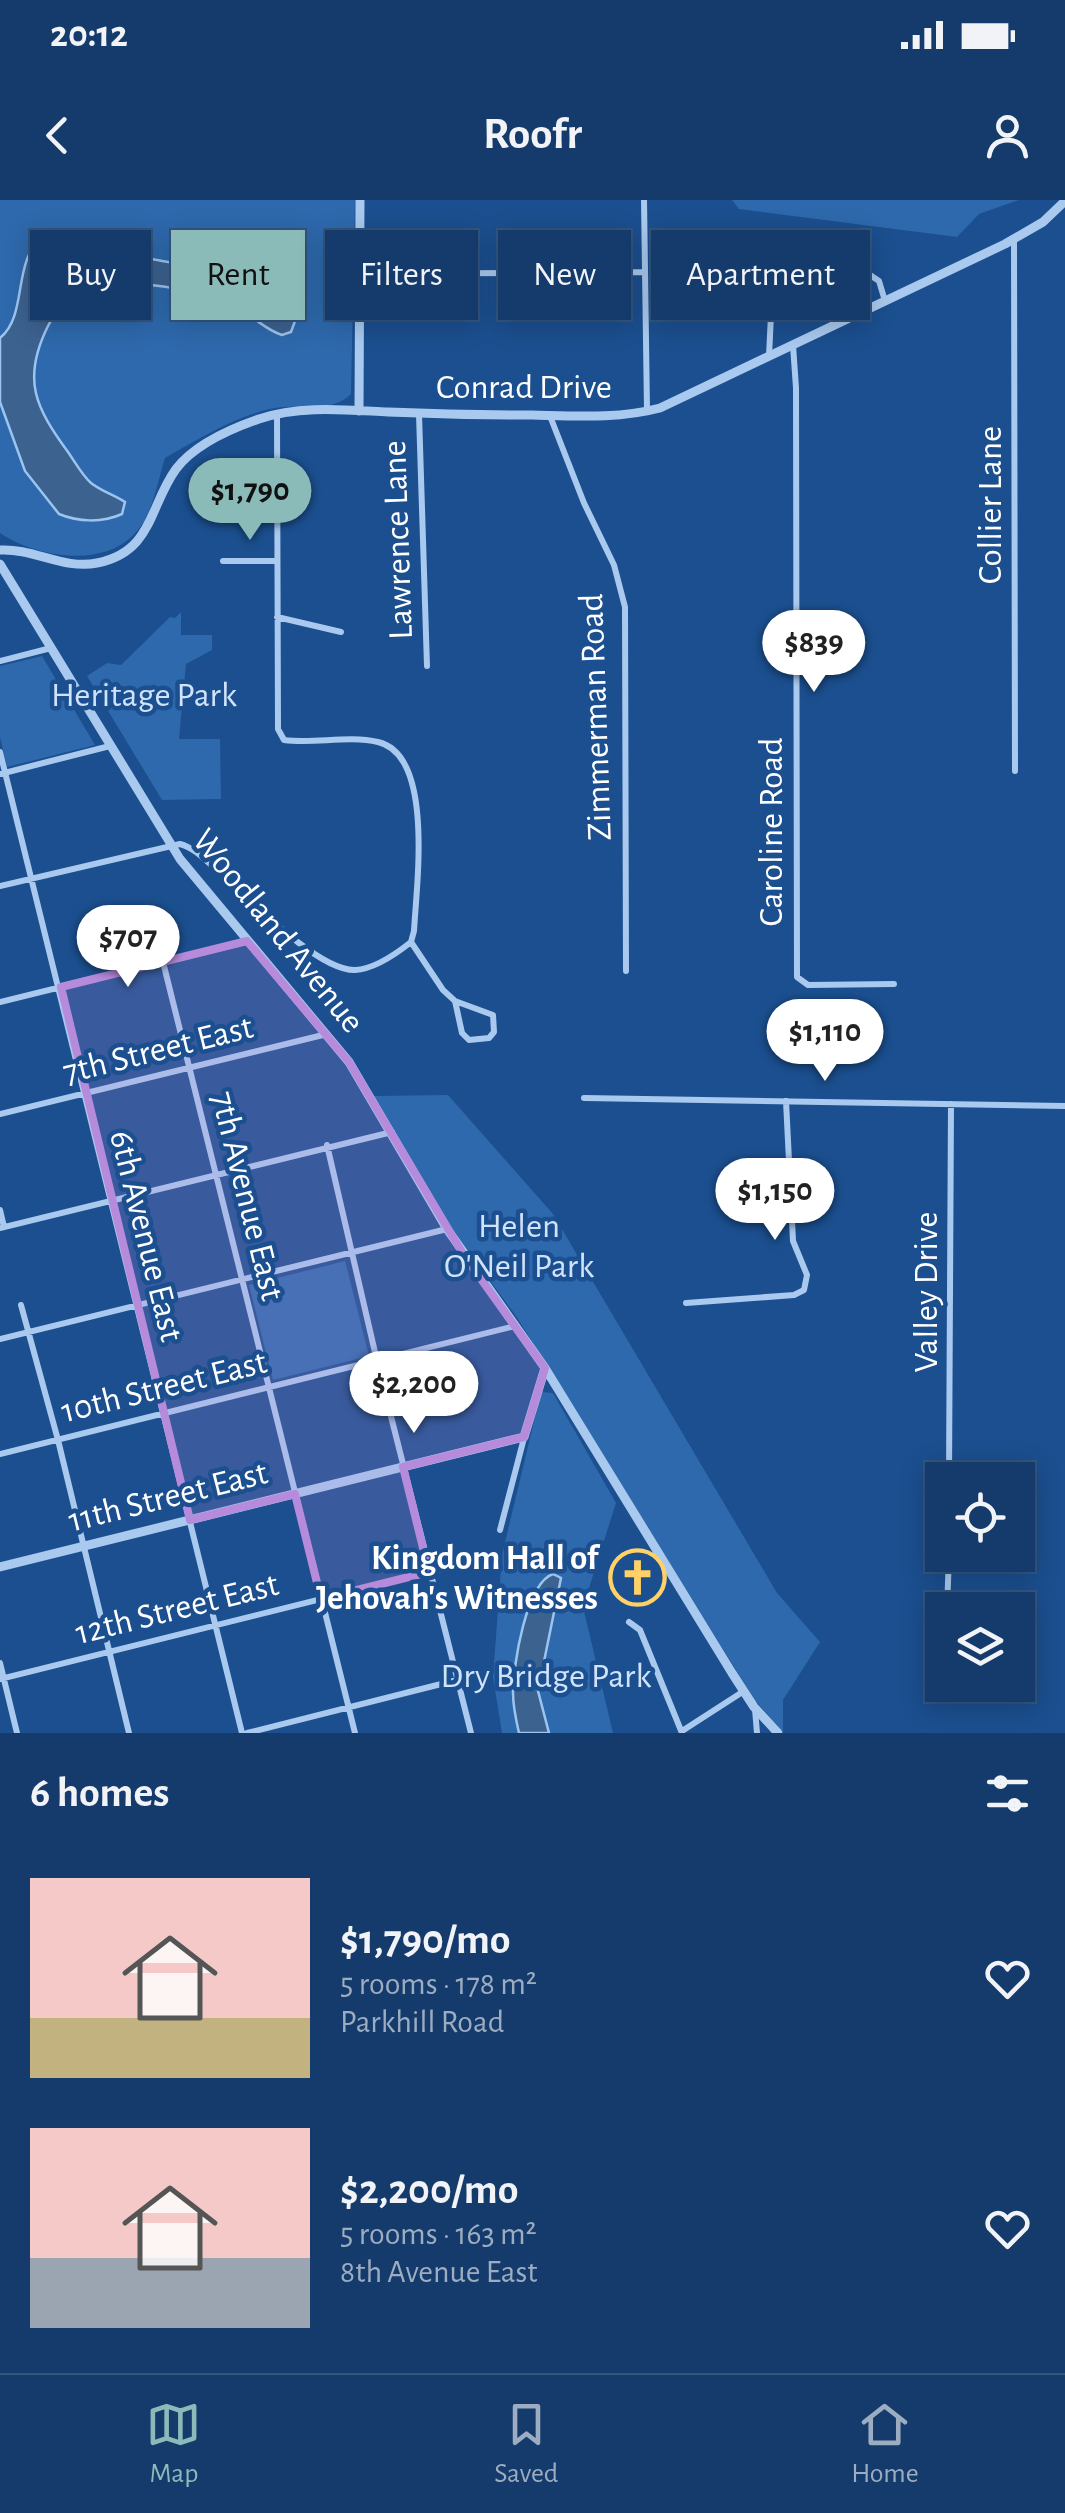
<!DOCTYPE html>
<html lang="en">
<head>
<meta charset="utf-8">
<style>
	body { margin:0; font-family:"Alegreya Sans",sans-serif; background:#1d4271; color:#f1f3f6; height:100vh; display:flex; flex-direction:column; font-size:38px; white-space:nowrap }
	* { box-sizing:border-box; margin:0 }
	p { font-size:32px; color:#9dadc1 }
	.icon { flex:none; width:55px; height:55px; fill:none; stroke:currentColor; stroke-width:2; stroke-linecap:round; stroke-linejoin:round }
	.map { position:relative; height:1533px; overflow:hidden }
	.details { display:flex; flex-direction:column; background:#143b6b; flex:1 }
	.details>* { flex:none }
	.hud { position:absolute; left:30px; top:30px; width:1005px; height:90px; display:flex; gap:20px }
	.tools { position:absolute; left:925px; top:1262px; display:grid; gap:20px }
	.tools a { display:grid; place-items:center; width:110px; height:110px; border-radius:0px; background:#143b6b; box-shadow:0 5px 25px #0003,0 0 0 2px #33557e; font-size:50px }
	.price { position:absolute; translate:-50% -85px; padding:0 22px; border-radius:35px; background:#fff; color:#222; font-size:32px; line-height:65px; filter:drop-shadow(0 2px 5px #0008) }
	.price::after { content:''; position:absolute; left:50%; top:60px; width:30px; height:22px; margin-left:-15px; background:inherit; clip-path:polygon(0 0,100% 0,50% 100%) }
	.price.current { background:#8bbbb9; color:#111 }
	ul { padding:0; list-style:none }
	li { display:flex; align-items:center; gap:30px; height:250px; padding:0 30px }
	li span { display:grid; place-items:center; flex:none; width:280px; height:200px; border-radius:0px; color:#555 }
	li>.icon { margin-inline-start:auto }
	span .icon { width:120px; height:120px; fill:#fffc; stroke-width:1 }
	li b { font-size:42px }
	h2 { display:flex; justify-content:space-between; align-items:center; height:120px; padding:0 30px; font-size:42px }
	.pill { padding:0 35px; border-radius:0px; background:#143b6b; box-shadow:0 5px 25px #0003,0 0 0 2px #33557e; font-size:35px; line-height:90px }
	.pill.current { background:#8bbbb9; color:#111 }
	.status { display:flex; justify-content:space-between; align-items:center; height:70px; padding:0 50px; background:#143b6b; direction:ltr }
	.status svg { height:28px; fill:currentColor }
	header { display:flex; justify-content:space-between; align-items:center; height:130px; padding:0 30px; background:#143b6b; font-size:45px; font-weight:700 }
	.tab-bar { display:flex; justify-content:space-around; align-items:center; height:140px; border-top:2px solid #33557e; background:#143b6b; font-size:28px; color:#9dadc1 }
	.tab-bar a { display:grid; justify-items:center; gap:5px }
	.tab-bar .current { color:#8bbbb9 }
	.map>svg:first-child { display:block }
	.green { fill:#2e69ad }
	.water { fill:#3c6290; stroke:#9cc4f0; stroke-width:2.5 }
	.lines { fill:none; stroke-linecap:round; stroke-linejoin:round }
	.minor { stroke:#a9c9ee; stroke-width:6 }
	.tertiary { stroke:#a9c9ee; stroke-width:9 }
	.marked { fill:#b68bdc; fill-opacity:0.2; stroke:#b68bdc; stroke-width:8; stroke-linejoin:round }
	.labels { text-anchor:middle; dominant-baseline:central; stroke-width:9; stroke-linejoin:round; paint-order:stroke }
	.street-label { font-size:35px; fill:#fff; stroke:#1b4f8f }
	.park-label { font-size:35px; fill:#cfe3fa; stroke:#1b4f8f }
	.poi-label { font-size:35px; font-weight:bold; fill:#fff; stroke:#1b4f8f; text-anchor:end }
</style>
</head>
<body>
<div class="status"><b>20:12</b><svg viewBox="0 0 49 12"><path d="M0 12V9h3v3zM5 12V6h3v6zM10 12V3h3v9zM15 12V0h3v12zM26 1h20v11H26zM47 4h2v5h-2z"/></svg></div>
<header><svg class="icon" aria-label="back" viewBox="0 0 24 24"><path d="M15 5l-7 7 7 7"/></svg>Roofr<svg class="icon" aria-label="person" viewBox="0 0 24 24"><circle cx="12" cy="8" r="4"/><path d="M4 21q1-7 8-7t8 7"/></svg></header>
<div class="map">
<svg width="1065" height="1533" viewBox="0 0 1065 1533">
	<rect width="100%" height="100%" fill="#1b4f8f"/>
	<path class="green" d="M0,0H355L351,194C333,213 300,204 275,208C237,215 199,239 165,258C158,280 153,313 137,331C106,369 37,358 0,333Z
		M732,0H1019L979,14L957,37L739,9Z
		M181,412V435H212V450L186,464L179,539H220L221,599L162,600L87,476L107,463L121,465L170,417L175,418Z
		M42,456L95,545L7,567L0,537V466Z
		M448,895L553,1014L777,1393L820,1442L783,1500V1532L754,1499L516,1116L452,1029L373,896Z
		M345,1061L369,1156L273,1180L249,1085Z
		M541,1192L553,1193L616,1303L583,1407L613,1533H502L493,1477L502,1355Z"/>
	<path class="water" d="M44,36L50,39C55,56 39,74 43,91L62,86L69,67C102,44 150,60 186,65L195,63L209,73L226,74L265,89L285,102L295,121L291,132L282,135C266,130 257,119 243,112C205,91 152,81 109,85C83,88 59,103 48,126C21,180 36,208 68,252C75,262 82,275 91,283C101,291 114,295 125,302L122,314C102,323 78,322 59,314L25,271L0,202V138C29,114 11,60 44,36Z
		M553,1374L561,1378L538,1491L549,1533H519C516,1520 513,1506 513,1493C513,1466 526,1383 553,1374Z"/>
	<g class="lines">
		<path class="minor" d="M644,0L647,210
			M1014,40L1015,571
			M359,74L645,72
			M793,145L796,188L797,777L808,785L894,784
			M769,156L773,74L784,61L870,75L879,81L885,101
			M419,214L427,466
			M550,216L584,303L614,365L625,407L626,771
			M223,361H277
			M277,417L341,432
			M0,461L51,448
			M0,552L242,1533
			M0,574L110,546
			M0,686L180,644C195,648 206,661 218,671C247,696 317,771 355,770C375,769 396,754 411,742L414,731C416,689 435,555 378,542C348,535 315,544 284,540L278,529L277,214
			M411,742L443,790L455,801L462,833L469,840L489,838L494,832L493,815L455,801
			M163,762L355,1533
			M0,802L247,741
			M584,898L1065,906
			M0,914L327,834
			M327,945L377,1161L471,1533
			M0,1010L4,1027
			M0,1028L392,932
			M686,1103L794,1095L804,1090L807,1075L793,1041L786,901
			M21,1105L58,1240L129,1533
			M0,1139L447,1029
			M0,1254L515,1126
			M949,1280L951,904
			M500,1330L524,1238
			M947,1410L949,1355
			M629,1422L640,1430L682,1533
			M0,1463L17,1533
			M0,1479L482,1359
			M755,1509L757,1533
			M682,1531L744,1491
			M247,1533L457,1480"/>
		<path class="tertiary" d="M359,211L360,0
			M0,350C33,348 64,370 97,363C153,352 149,306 176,269C195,244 230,229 259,219C300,205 346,210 388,212C436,214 484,215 532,215C575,216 619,219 660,208L1005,44L1043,22L1065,1
			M0,364L180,659L349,862L447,1029L545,1168L732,1473L754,1507L778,1533
			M0,1367L524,1237L545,1168"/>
	</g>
	<path class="marked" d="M247,741L349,862L463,1054L545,1168L524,1237L403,1267L429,1372L321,1399L295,1294L190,1320L61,787Z"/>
	<defs>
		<symbol id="church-ring" viewBox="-11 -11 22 22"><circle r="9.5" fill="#1b4f8f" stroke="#ffd166" stroke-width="1.5"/><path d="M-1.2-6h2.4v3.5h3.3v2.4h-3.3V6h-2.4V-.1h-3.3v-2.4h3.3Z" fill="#ffd166"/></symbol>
	</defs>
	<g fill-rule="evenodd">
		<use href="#church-ring" x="606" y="1346" width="63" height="63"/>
	</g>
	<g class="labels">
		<g class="street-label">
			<text x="524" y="187">Conrad Drive</text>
			<text transform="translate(990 305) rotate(-90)">Collier Lane</text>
			<text transform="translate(398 340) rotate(-92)">Lawrence Lane</text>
			<text transform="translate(596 517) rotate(-92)">Zimmerman Road</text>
			<text transform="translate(771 632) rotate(-90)">Caroline Road</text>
			<text transform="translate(278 731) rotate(51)">Woodland Avenue</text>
			<text transform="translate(158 850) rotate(-14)">7th Street East</text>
			<text transform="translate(247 996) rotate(76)">7th Avenue East</text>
			<text transform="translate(146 1036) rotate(76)">6th Avenue East</text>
			<text transform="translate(926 1092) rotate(-90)">Valley Drive</text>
			<text transform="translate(164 1187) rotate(-14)">10th Street East</text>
			<text transform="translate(168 1297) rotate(-14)">11th Street East</text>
			<text transform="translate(177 1409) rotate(-14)">12th Street East</text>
		</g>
		<g class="park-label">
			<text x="144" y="495">Heritage Park</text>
			<text x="519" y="1026">Helen<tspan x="519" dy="40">O'Neil Park</tspan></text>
			<text x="546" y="1476">Dry Bridge Park</text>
		</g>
		<g class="poi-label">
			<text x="598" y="1358">Kingdom Hall of<tspan x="598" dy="40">Jehovah's Witnesses</tspan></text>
		</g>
	</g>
</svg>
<div class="tools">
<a><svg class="icon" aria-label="locate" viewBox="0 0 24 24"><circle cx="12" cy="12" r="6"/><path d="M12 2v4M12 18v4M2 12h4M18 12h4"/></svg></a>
<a><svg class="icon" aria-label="layers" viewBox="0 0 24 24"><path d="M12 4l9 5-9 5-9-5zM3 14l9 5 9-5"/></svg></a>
</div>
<b class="price current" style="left:250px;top:343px">$1,790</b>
<b class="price" style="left:814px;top:495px">$839</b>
<b class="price" style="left:128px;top:790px">$707</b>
<b class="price" style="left:825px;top:884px">$1,110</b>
<b class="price" style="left:775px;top:1043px">$1,150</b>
<b class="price" style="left:414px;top:1236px">$2,200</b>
<div class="hud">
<a class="pill">Buy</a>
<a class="pill current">Rent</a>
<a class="pill">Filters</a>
<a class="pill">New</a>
<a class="pill">Apartment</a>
</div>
</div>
<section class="details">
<h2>6 homes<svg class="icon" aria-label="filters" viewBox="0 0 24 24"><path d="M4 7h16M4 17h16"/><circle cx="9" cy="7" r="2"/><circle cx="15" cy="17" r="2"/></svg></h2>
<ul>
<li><span style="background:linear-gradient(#f6c9c9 70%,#c2b280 0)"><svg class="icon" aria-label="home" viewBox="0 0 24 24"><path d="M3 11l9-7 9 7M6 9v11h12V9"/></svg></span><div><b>$1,790/mo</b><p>5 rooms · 178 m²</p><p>Parkhill Road</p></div><svg class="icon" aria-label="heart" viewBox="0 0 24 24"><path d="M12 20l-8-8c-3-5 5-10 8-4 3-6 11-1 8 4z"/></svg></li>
<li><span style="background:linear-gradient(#f6c9c9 65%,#9aa5b1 0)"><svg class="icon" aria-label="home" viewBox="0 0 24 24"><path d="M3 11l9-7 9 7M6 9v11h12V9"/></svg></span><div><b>$2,200/mo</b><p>5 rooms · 163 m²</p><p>8th Avenue East</p></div><svg class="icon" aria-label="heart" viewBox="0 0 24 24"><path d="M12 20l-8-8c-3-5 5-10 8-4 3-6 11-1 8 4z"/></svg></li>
</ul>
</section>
<nav class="tab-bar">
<a class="current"><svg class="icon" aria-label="map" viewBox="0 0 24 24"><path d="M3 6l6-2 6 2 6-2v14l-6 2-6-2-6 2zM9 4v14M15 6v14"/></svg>Map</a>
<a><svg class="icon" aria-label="saved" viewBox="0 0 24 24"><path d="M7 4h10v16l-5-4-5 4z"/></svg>Saved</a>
<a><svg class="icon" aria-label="home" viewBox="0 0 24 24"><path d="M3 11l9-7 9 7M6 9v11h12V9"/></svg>Home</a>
</nav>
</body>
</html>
